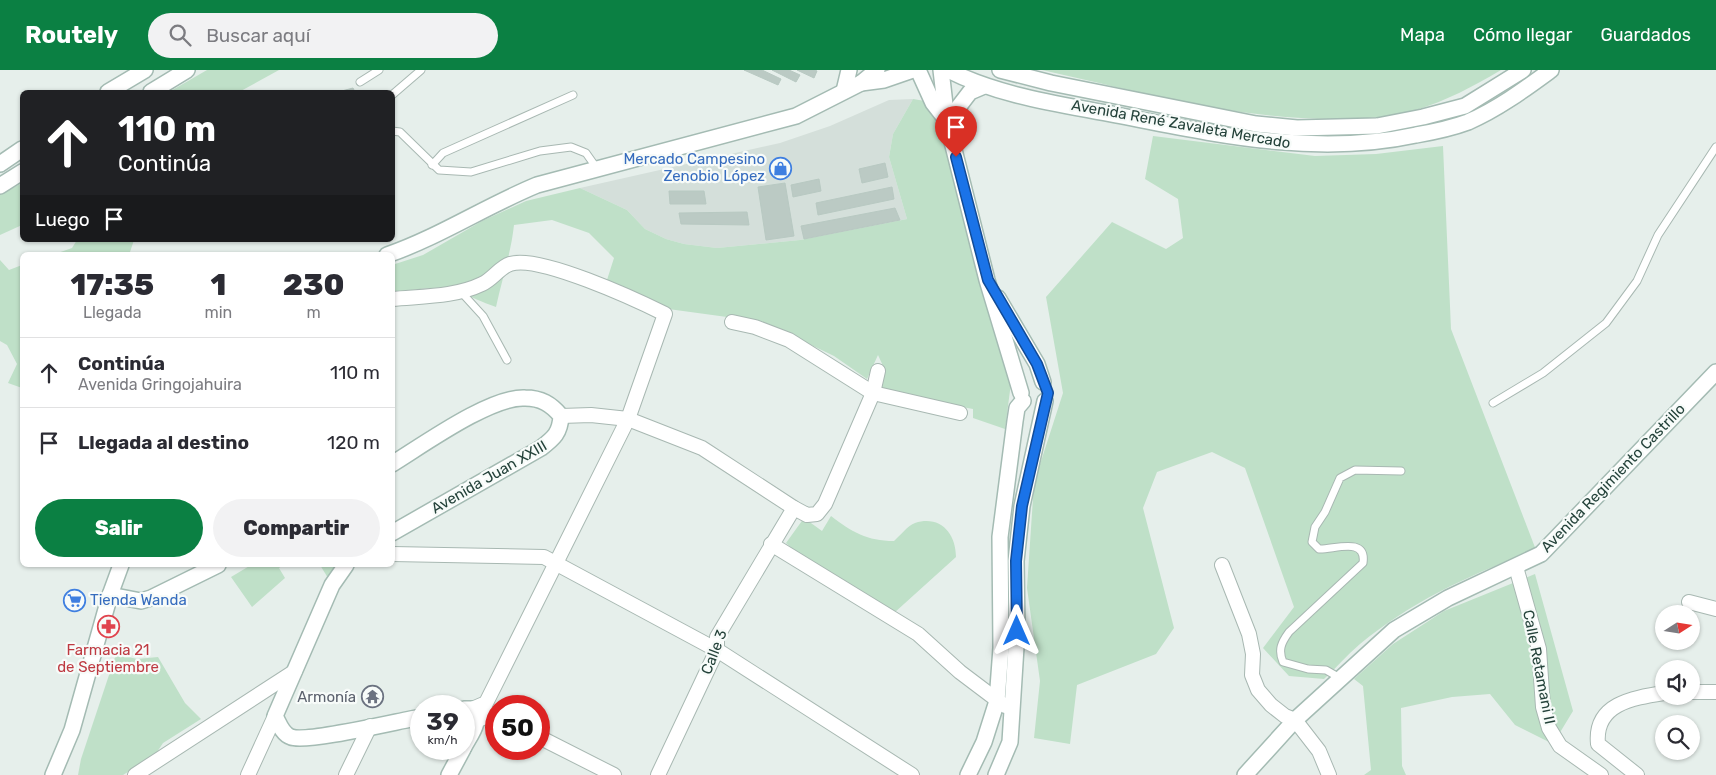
<!DOCTYPE html>
<html lang="es">
<meta charset="utf-8">
<style>
:root{--surface:#fff;--page:#f2f2f3;--text:#2b2b33;--muted:#7c7c81;--line:#e1e1e2;--accent:#0b8043}
body{margin:0;font-family:Rubik,sans-serif;background:var(--page);color:var(--text);height:100vh;display:flex;flex-direction:column;font-size:19px;white-space:nowrap}
*{box-sizing:border-box;margin:0}
p{font-size:16px;color:var(--muted)}
.icon{flex:none;width:28px;height:28px;fill:none;stroke:currentColor;stroke-width:2;stroke-linecap:round;stroke-linejoin:round}
.map{position:relative;flex:1;overflow:hidden}
.sheet{position:absolute;left:20px;top:182px;width:375px;height:315px;display:flex;flex-direction:column;background:var(--surface);border-radius:8px;box-shadow:0 1px 4px #0004}
.sheet>*{flex:none}
.hud{position:absolute;left:20px;top:20px;width:375px;height:152px;border-radius:8px;box-shadow:0 1px 4px #0004;background:#202124;color:#fff;overflow:hidden}
.needle{width:32px;rotate:78deg}
.fabs{position:absolute;left:1655px;top:535px;display:grid;gap:10px}
.fabs a{display:grid;place-items:center;width:45px;height:45px;border-radius:50%;background:var(--surface);box-shadow:0 1px 4px #0004;font-size:25px}
.speed{position:absolute;left:410px;top:625px;display:flex;gap:10px;font-size:25px;font-weight:700;text-align:center}
.speed>*{display:grid;place-content:center;width:65px;height:65px;border-radius:50%;background:var(--surface);box-shadow:0 1px 4px #0004;line-height:1}
.speed small{font-size:12px;font-weight:400}
.speed .limit{border:8px solid #d22;background:#fff;color:#111}
.pin{position:absolute;display:grid;place-items:center;width:42px;height:42px;color:#fff;margin:-51px -21px;border-radius:50% 50% 50% 0;rotate:-45deg;box-shadow:0 0 5px #0007}
.pin .icon{rotate:45deg}
.me{position:absolute;width:55px;margin:-28px;rotate:0deg;stroke-linejoin:round;filter:drop-shadow(0 0 4px #0008)}
.turn{display:flex;align-items:center;gap:18px;height:105px;padding:0 15px;font-size:22px}
.turn .icon{width:65px;height:65px;stroke-width:2.5}
.turn b{display:block;font-size:35px;line-height:42px}
.then{display:flex;align-items:center;height:48px;padding:0 15px;background:#0003;gap:10px;font-size:19px}
.eta{display:flex;justify-content:space-evenly;align-items:center;height:85px;text-align:center}
.eta b{font-size:30px;font-weight:800;line-height:35px}
.button{display:flex;gap:10px;margin-top:auto;padding:10px 15px}
.button a{flex:1;height:58px;border-radius:30px;background:var(--accent);color:#fff;font-size:20px;font-weight:800;line-height:58px;text-align:center}
.button a+a{background:var(--page);color:var(--text)}
ul{padding:0;list-style:none}
li{display:flex;align-items:center;gap:15px;height:70px;padding:0 15px;border-top:1px solid var(--line)}
li div{flex:1}
li b{display:block;font-size:19px}
li em{font-style:normal}
header{display:flex;align-items:center;gap:30px;box-sizing:border-box;height:70px;padding:0 25px;background:var(--accent);color:#fff}
header strong{font-size:24px}
nav{display:flex;gap:28px;margin-inline-start:auto;font-size:18px}
.search{width:350px;height:45px;background:var(--page);display:flex;align-items:center;gap:12px;box-sizing:border-box;padding:0 18px;border-radius:28px;color:var(--muted);font-size:19px}
.map>svg:first-child{display:block}
</style>
<header>
<strong>Routely</strong>
<div class="search"><svg class="icon" aria-label="search" viewBox="0 0 24 24"><circle cx="10" cy="10" r="6"/><path d="M15 15l6 6"/></svg>Buscar aquí</div>
<nav><a>Mapa</a><a>Cómo llegar</a><a>Guardados</a></nav>
</header>
<div class="map">
<svg width="1716" height="705" viewBox="0 0 1716 705">
<rect width="100%" height="100%" fill="#e6efeb"/>
<polygon fill="#d4dfda" points="913,29 893,64 889,87 907,149 800,170 717,178 684,174 666,169 645,159 627,140 580,118 780,73 830,56 889,30"/>
<g fill="#bfe0c8">
<polygon points="207,0 279,0 239,22 169,22"/>
<path d="M 1042,0 L 1501,0 C 1474,16 1446,31 1416,40 C 1390,48 1360,49 1333,49 C 1234,49 1138,21 1042,0 Z"/>
<path d="M 913,29 L 925,31 L 936,44 L 1011,313 L 1005,359 L 973,348 L 973,339 L 918,329 L 881,318 L 884,298 L 878,285 L 867,309 L 834,286 L 778,259 L 749,250 L 661,238 L 644,226 L 606,213 L 614,188 L 589,163 L 552,150 L 514,155 C 511,183 502,209 496,237 C 481,232 472,227 459,221 C 443,214 410,220 393,223 L 392,195 L 423,185 L 482,151 L 526,131 L 580,118 L 627,140 L 645,159 L 666,169 L 684,174 L 717,178 L 800,170 L 907,149 L 889,87 L 893,64 Z"/>
<path d="M 1153,66 L 1315,86 L 1376,84 L 1443,76 L 1451,259 L 1536,480 C 1473,503 1412,531 1360,574 C 1347,585 1336,598 1324,609 L 1289,606 L 1263,578 L 1294,537 L 1245,398 L 1212,382 L 1157,402 L 1143,438 L 1174,558 L 1156,584 L 1077,615 L 1070,674 L 1034,668 L 1040,611 L 1027,518 L 1034,413 L 1063,323 L 1046,227 L 1112,152 L 1166,179 L 1183,168 L 1178,129 L 1145,109 Z"/>
<polygon points="22,113 22,155 0,165 0,125"/>
<polygon points="77,170 134,170 129,185 52,185 72,178"/>
<polygon points="0,190 9,200 22,195 22,318 8,313 17,294 7,275 0,271"/>
<path d="M 831,446 C 852,462 867,471 894,471 C 900,466 908,455 915,453 C 940,445 956,463 956,487 L 894,543 L 805,490 L 786,473 L 804,448 L 822,461 Z"/>
<polygon points="251,495 283,495 279,498 285,508 252,537 231,507"/>
<polygon points="320,495 337,495 328,508"/>
<polygon points="1535,504 1573,641 1553,674 1515,655 1490,624 1452,627 1401,638 1402,696 1406,705 1364,705 1371,700 1363,616 1354,609 1393,574 1444,541"/>
<polygon points="116,584 137,589 158,587 185,633 201,649 163,673 155,685 123,705 78,705 81,689"/>
</g>
<g fill="#bbcac4" stroke="#b8c9c2">
<polygon points="744,0 762,0 781,9 778,15"/>
<polygon points="772,0 789,0 800,5 796,12"/>
<polygon points="797,0 815,0 817,1 814,8"/>
<polygon points="353,18 355,22 338,22"/>
<polygon points="885,93 888,107 862,113 859,99"/>
<polygon points="819,109 821,121 793,127 791,115"/>
<polygon points="785,113 794,166 766,170 758,117"/>
<polygon points="892,117 894,129 818,145 816,133"/>
<polygon points="669,121 704,121 706,134 670,134"/>
<polygon points="895,138 900,150 804,169 801,156"/>
<polygon points="747,142 749,155 681,154 679,143"/>
</g>
<g fill="none" stroke-linecap="round" stroke-linejoin="round">
<defs>
<g id="lane">
<polyline points="360,12 379,0"/>
<polyline points="392,25 421,0"/>
<polyline points="392,61 400,62 439,100 471,102 540,81 571,77 586,83 598,100"/>
<polyline points="432,95 443,83 573,25"/>
<polyline points="462,223 483,246 507,290"/>
<polyline points="1493,333 1543,303 1606,253 1637,211 1658,165 1716,77"/>
<path d="M 1340,608 L 1326,600 L 1308,599 L 1283,592 C 1278,580 1281,573 1289,562 L 1363,493 C 1367,466 1333,480 1319,479 L 1312,472 L 1315,457 L 1325,442 L 1340,408 L 1355,400 L 1401,401"/>
</g>
<g id="street">
<path d="M 392,229 C 423,226 455,227 482,214 C 492,210 500,197 510,194 C 538,184 637,230 665,244 L 628,349 L 486,633 L 472,639"/>
<polyline points="732,252 755,257 789,270 873,323 960,343"/>
<polyline points="561,346 591,345 628,349 702,378 794,438 807,445 817,444 825,434 873,323 878,301"/>
<polyline points="771,474 918,564 960,602 1005,636"/>
<polyline points="392,484 544,487 717,580 912,705"/>
<polyline points="1222,495 1249,564 1253,584 1252,605 1258,620 1271,635 1285,646 1295,650 1319,681 1329,705"/>
<polyline points="1516,497 1539,579 1543,637 1549,658 1560,676 1601,705"/>
<polyline points="1689,532 1716,539"/>
<polyline points="1691,622 1716,622"/>
<polyline points="478,650 493,644 496,646"/>
<polyline points="539,667 614,705"/>
<polyline points="135,705 295,601"/>
<polyline points="248,705 275,646"/>
<polyline points="346,705 370,656"/>
<polyline points="658,705 717,580 717,567 794,438"/>
<path d="M 1637,705 L 1598,674 C 1594,634 1632,628 1664,623"/>
</g>
<g id="secondary">
<polyline points="941,0 947,52 987,210 1021,323"/>
<path d="M 948,0 C 999,26 1060,34 1116,45 C 1215,64 1315,87 1416,65 C 1433,62 1452,58 1468,52 C 1498,39 1525,19 1551,0"/>
<polyline points="1000,0 1051,13 1256,54 1297,58 1377,56 1423,47 1465,36 1523,0"/>
<polyline points="919,2 933,33 947,51"/>
<polyline points="861,13 884,10 913,0"/>
<polyline points="844,21 849,0"/>
<polyline points="108,22 145,0"/>
<polyline points="151,22 187,0"/>
<polyline points="947,52 970,22 984,16"/>
<polyline points="0,94 22,79"/>
<polyline points="0,116 22,102"/>
<path d="M 387,185 C 439,167 486,136 537,115 L 796,46 L 861,13 L 877,0"/>
<polyline points="998,228 1037,294 1043,312"/>
<path d="M 392,394 C 423,375 491,326 525,328 C 541,328 551,334 561,346 C 560,363 554,368 541,378 L 392,463"/>
<path d="M 346,495 L 332,515 L 275,646 C 279,653 282,664 291,667 C 307,673 398,651 421,647"/>
<polyline points="110,525 141,531 151,528 218,495"/>
<path d="M 464,639 L 472,639 C 483,651 470,665 464,677"/>
<polyline points="53,705 72,660 110,525 121,495"/>
<polyline points="449,705 463,679"/>
<polyline points="968,705 984,672 997,631 1001,578 1000,467 1015,351 1017,338 1023,331"/>
<polyline points="996,705 1010,672 1017,561 1016,491 1022,436 1045,331"/>
<polyline points="1245,705 1295,650 1394,560 1448,528 1541,484 1716,302"/>
</g>
</defs>
<use href="#lane" stroke="#a8b8b2" stroke-width="9"/>
<use href="#street" stroke="#a8b8b2" stroke-width="16"/>
<use href="#secondary" stroke="#a4bbb3" stroke-width="18"/>
<use href="#lane" stroke="#fff" stroke-width="7"/>
<use href="#street" stroke="#fff" stroke-width="14"/>
<use href="#secondary" stroke="#fff" stroke-width="15"/>
</g>
<g fill="none" stroke-linecap="round" stroke-linejoin="round">
<defs>
<polyline id="route" points="956,87 988,210 1037,294 1048,323 1022,436 1016,491 1017,561"/>
</defs>
<use href="#route" stroke="#114b97" stroke-width="12"/>
<use href="#route" stroke="#1a73e8" stroke-width="9"/>
</g>
<defs>
<symbol id="shop-ring" viewBox="-11 -11 22 22"><circle r="9.5" fill="#f7fbf9" stroke="#3f7fe0" stroke-width="1.5"/><path d="M-5-2.5h2.3a2.7 3.5 0 0 1 5.4 0H5L5.5 6h-11ZM-1.5-2.5h3a1.5 2.3 0 0 0-3 0Z" fill="#3f7fe0"/></symbol>
<symbol id="supermarket-ring" viewBox="-11 -11 22 22"><circle r="9.5" fill="#f7fbf9" stroke="#3f7fe0" stroke-width="1.5"/><path d="M-6-5.5h2.5l.6 2H6L4.5 2H-2.5L-4.4-4H-6ZM-1.5 3.2a1.3 1.3 0 1 0 .1 0ZM3 3.2a1.3 1.3 0 1 0 .1 0Z" fill="#3f7fe0"/></symbol>
<symbol id="pharmacy-ring" viewBox="-11 -11 22 22"><circle r="9.5" fill="#f7fbf9" stroke="#e0444e" stroke-width="1.5"/><path d="M-2-6h4v4h4v4h-4v4h-4v-4h-4v-4h4Z" fill="#e0444e"/></symbol>
<symbol id="temple-ring" viewBox="-11 -11 22 22"><circle r="9.5" fill="#f7fbf9" stroke="#6b7280" stroke-width="1.5"/><path d="M0-6L5-2H3V0L6.5 2.5H4V6H1.5V3h-3V6H-4V2.5H-6.5L-3 0V-2H-5Z" fill="#6b7280"/></symbol>
</defs>
<g fill-rule="evenodd">
<use href="#shop-ring" x="768" y="86" width="25" height="25"/>
<use href="#supermarket-ring" x="62" y="518" width="25" height="25"/>
<use href="#pharmacy-ring" x="96" y="544" width="25" height="25"/>
<use href="#temple-ring" x="360" y="614" width="25" height="25"/>
</g>
<g text-anchor="middle" dominant-baseline="central" stroke-width="4.5" stroke-linejoin="round" paint-order="stroke">
<g font-size="15" fill="#24423a" stroke="#f7fbf9">
<text transform="translate(1181 54) rotate(10)">Avenida René Zavaleta Mercado</text>
<text transform="translate(489 407) rotate(-30)">Avenida Juan XXIII</text>
<text transform="translate(1613 408) rotate(-46)">Avenida Regimiento Castrillo</text>
<text transform="translate(714 582) rotate(-69)">Calle 3</text>
<text transform="translate(1539 597) rotate(79)">Calle Retamani II</text>
</g>
<g font-size="15" fill="#366cbe" stroke="#f7fbf9" text-anchor="end">
<text x="765" y="89">Mercado Campesino<tspan x="765" dy="17">Zenobio López</tspan></text>
<text x="90" y="530" text-anchor="start">Tienda Wanda</text>
</g>
<g font-size="15" fill="#be3a42" stroke="#f7fbf9">
<text x="108" y="580">Farmacia 21<tspan x="108" dy="17">de Septiembre</tspan></text>
</g>
<g font-size="15" fill="#5b616d" stroke="#f7fbf9" text-anchor="end">
<text x="356" y="627">Armonía</text>
</g>
</g>
</svg>
<div class="fabs">
<a><svg class="needle" viewBox="-14 -14 28 28"><path d="M0-13l5 13h-10z" fill="#e53935"/><path d="M0 13l5-13h-10z" fill="#7c7c81"/></svg></a>
<a><svg class="icon" aria-label="sound" viewBox="0 0 24 24"><path d="M4 9h4l5-4v14l-5-4H4zM17 9q2 3 0 6"/></svg></a>
<a><svg class="icon" aria-label="search" viewBox="0 0 24 24"><circle cx="10" cy="10" r="6"/><path d="M15 15l6 6"/></svg></a>
</div>
<div class="speed"><div>39<small>km/h</small></div><div class="limit">50</div></div>
<div class="pin" style="left:956px;top:87px;background:#d93025"><svg class="icon" aria-label="arrive" viewBox="0 0 24 24"><path d="M6 21V4h12l-3 4 3 4H6"/></svg></div>
<svg class="me" style="left:1017px;top:561px" viewBox="-20 -20 40 40"><path d="M0-17L14 15 0 8-14 15z" fill="#1a73e8" stroke="#fff" stroke-width="4"/></svg>
<div class="hud">
<div class="turn"><svg class="icon" aria-label="ahead" viewBox="0 0 24 24"><path d="M12 20V5M6 11l6-6 6 6"/></svg><div><b>110 m</b>Continúa</div></div>
<div class="then">Luego<svg class="icon" aria-label="arrive" viewBox="0 0 24 24"><path d="M6 21V4h12l-3 4 3 4H6"/></svg></div>
</div>
<section class="sheet">
<div class="eta">
<div><b>17:35</b><p>Llegada</p></div>
<div><b>1</b><p>min</p></div>
<div><b>230</b><p>m</p></div>
</div>
<ul>
<li><svg class="icon" aria-label="ahead" viewBox="0 0 24 24"><path d="M12 20V5M6 11l6-6 6 6"/></svg><div><b>Continúa</b><p>Avenida Gringojahuira</p></div><em>110 m</em></li>
<li><svg class="icon" aria-label="arrive" viewBox="0 0 24 24"><path d="M6 21V4h12l-3 4 3 4H6"/></svg><div><b>Llegada al destino</b></div><em>120 m</em></li>
</ul>
<div class="button"><a>Salir</a><a>Compartir</a></div>
</section>
</div>
